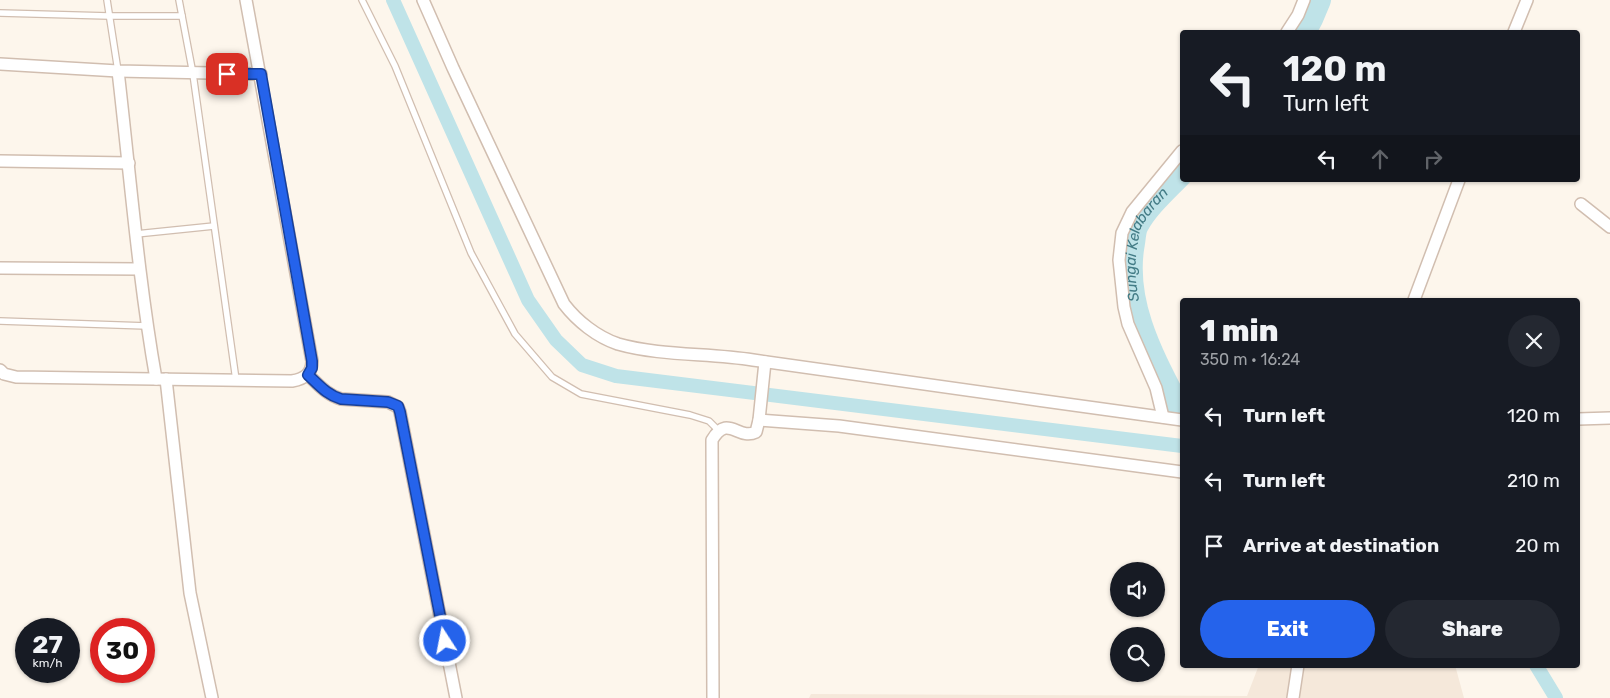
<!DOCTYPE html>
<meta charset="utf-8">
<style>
:root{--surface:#171b24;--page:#242831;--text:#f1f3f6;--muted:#9ea1a6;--accent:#2563eb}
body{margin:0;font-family:Rubik,sans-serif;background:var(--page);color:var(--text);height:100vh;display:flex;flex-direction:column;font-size:19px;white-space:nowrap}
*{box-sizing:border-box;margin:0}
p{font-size:16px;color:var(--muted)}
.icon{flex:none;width:28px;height:28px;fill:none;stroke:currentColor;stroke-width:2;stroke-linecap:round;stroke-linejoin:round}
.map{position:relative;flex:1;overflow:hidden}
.sheet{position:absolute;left:1180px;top:298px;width:400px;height:370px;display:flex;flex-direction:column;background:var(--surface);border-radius:5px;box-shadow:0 1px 4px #0004}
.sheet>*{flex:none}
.top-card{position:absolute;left:1180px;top:30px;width:400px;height:152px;border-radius:5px;box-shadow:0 1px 4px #0004;background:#171b24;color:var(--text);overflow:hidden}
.controls{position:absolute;left:1110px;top:562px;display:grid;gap:10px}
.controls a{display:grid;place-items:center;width:55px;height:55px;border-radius:50%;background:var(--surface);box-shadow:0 1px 4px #0004;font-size:25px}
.speed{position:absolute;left:15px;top:618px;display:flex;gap:10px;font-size:25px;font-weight:700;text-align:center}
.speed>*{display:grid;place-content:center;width:65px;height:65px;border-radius:50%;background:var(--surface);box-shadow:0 1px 4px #0004;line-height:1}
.speed small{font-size:12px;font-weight:400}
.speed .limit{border:8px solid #d22;background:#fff;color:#111}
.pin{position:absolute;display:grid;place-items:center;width:42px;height:42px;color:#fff;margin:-21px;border-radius:10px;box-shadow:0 2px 8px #0006}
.me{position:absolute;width:55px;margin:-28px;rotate:349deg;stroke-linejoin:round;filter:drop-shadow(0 0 4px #0008)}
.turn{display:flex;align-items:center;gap:18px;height:105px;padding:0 20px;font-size:22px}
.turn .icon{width:65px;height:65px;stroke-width:2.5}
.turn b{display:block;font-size:35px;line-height:42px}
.lanes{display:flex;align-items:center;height:48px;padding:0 20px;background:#0003;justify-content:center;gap:25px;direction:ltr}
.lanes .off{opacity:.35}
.round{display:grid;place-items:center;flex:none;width:52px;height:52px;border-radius:26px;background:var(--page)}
.head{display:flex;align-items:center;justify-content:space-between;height:85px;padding:0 20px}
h1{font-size:30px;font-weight:800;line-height:38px}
.button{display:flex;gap:10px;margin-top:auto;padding:10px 20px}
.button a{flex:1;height:58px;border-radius:30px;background:var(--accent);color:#fff;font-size:20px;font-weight:800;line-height:58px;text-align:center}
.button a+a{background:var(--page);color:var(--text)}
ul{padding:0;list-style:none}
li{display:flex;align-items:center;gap:15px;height:65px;padding:0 20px}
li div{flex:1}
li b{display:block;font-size:19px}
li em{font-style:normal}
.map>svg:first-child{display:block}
</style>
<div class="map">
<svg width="1610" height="698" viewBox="0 0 1610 698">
<rect width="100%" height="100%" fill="#fdf6ec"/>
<polygon fill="#f5e8da" points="1259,665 1455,665 1464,698 809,698 811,694 1247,696"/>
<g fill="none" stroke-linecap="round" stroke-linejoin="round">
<g stroke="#bfe3e8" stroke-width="14">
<polyline points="393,0 528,300 556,340 582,365 616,376 1182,446"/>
<polyline points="1536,665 1556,698"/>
</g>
<g stroke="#bfe3e8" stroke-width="24">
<polyline points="1304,32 1311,19 1319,0"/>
<path id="s1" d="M 1178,406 C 1152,356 1122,302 1133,243 C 1134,237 1134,230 1137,225 C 1148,205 1167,189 1182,173"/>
</g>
<defs>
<g id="lane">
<polyline points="107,0 118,71"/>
<polyline points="179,0 193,74 236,380"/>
<polyline points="362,0 395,66 471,253 515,334 552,377 581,394 690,415 709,421 719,431"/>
<polyline points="0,13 109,16 182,16"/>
<polyline points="136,234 214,226"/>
<polyline points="0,321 147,326"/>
</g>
<g id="street">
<path d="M 423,0 L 453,68 L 564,304 C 577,321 597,337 618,344 C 660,356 709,353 753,360 C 896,381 1039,400 1182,420"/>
<polyline points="1287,32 1298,15 1304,0"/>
<polyline points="1514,32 1527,0"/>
<polyline points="0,64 118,71 261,74"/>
<path d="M 118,71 C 130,174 138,277 156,379"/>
<polyline points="0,161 129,163"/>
<polyline points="1581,204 1610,227"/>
<polyline points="0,268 139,269"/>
<polyline points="1414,300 1459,180"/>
<path d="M 0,370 L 4,374 L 16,377 L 292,381 C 304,379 312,374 312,361 L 246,0"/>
<path d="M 308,375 C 319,385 327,395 341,399 L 388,402 L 398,407 L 400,412 L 456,698"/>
<polyline points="166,379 190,593 212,698"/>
<polyline points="1163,417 1156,388 1128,324 1124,307 1119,260 1122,233 1132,212 1182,151"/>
<polyline points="1578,419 1610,418"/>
<polyline points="759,420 839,426 1182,472"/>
<path d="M 713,698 L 712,440 C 728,413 738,441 756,432 L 759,420 L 765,362"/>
<polyline points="1293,698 1298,665"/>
</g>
</defs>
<use href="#lane" stroke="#d1beb0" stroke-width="8"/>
<use href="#street" stroke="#d1beb0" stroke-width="14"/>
<use href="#lane" stroke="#fff" stroke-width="5.5"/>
<use href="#street" stroke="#fff" stroke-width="11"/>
</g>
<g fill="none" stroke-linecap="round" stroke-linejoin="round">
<defs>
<path id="route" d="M 227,74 L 261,74 L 312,361 L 312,368 L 308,375 C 319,385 327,395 341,399 L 388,402 L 398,406 L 400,412 L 445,641"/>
</defs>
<use href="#route" stroke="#184099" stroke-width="12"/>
<use href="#route" stroke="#2563eb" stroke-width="9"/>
</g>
<g text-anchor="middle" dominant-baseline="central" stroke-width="5" stroke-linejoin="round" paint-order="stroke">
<g font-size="15" font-style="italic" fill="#437c86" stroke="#fffaf3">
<text stroke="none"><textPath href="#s1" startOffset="175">Sungai Kelabaran</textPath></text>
</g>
</g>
</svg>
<div class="controls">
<a><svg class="icon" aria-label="sound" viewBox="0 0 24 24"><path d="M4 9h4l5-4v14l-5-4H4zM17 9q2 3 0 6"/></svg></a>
<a><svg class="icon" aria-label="search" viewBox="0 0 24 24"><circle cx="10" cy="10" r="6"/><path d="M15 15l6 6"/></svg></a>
</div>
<div class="speed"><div>27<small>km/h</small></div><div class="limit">30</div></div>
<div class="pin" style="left:227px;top:74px;background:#d93025"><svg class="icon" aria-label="arrive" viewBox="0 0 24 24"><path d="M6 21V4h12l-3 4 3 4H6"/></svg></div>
<svg class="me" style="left:445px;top:641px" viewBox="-20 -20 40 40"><circle r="17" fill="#2563eb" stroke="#fff" stroke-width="3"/><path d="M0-11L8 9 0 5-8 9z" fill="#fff"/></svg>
<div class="top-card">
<div class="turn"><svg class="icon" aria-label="left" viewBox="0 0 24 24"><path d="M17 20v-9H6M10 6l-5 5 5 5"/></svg><div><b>120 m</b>Turn left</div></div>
<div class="lanes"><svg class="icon" aria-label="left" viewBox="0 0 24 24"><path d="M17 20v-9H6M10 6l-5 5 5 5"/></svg><svg class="icon off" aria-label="ahead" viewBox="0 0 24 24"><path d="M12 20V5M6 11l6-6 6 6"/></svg><svg class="icon off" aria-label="right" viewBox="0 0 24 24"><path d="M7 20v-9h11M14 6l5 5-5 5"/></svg></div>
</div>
<section class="sheet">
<div class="head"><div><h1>1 min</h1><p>350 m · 16:24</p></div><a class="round"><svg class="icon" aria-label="close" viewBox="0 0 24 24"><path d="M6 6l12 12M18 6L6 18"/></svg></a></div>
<ul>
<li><svg class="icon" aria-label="left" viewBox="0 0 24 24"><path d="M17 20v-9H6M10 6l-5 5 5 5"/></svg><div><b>Turn left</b></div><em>120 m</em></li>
<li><svg class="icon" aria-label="left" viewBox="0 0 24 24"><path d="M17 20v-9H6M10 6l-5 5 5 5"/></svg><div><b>Turn left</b></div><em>210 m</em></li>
<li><svg class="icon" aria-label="arrive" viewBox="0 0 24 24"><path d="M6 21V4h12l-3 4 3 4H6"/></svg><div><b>Arrive at destination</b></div><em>20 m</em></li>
</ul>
<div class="button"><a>Exit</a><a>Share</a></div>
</section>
</div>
